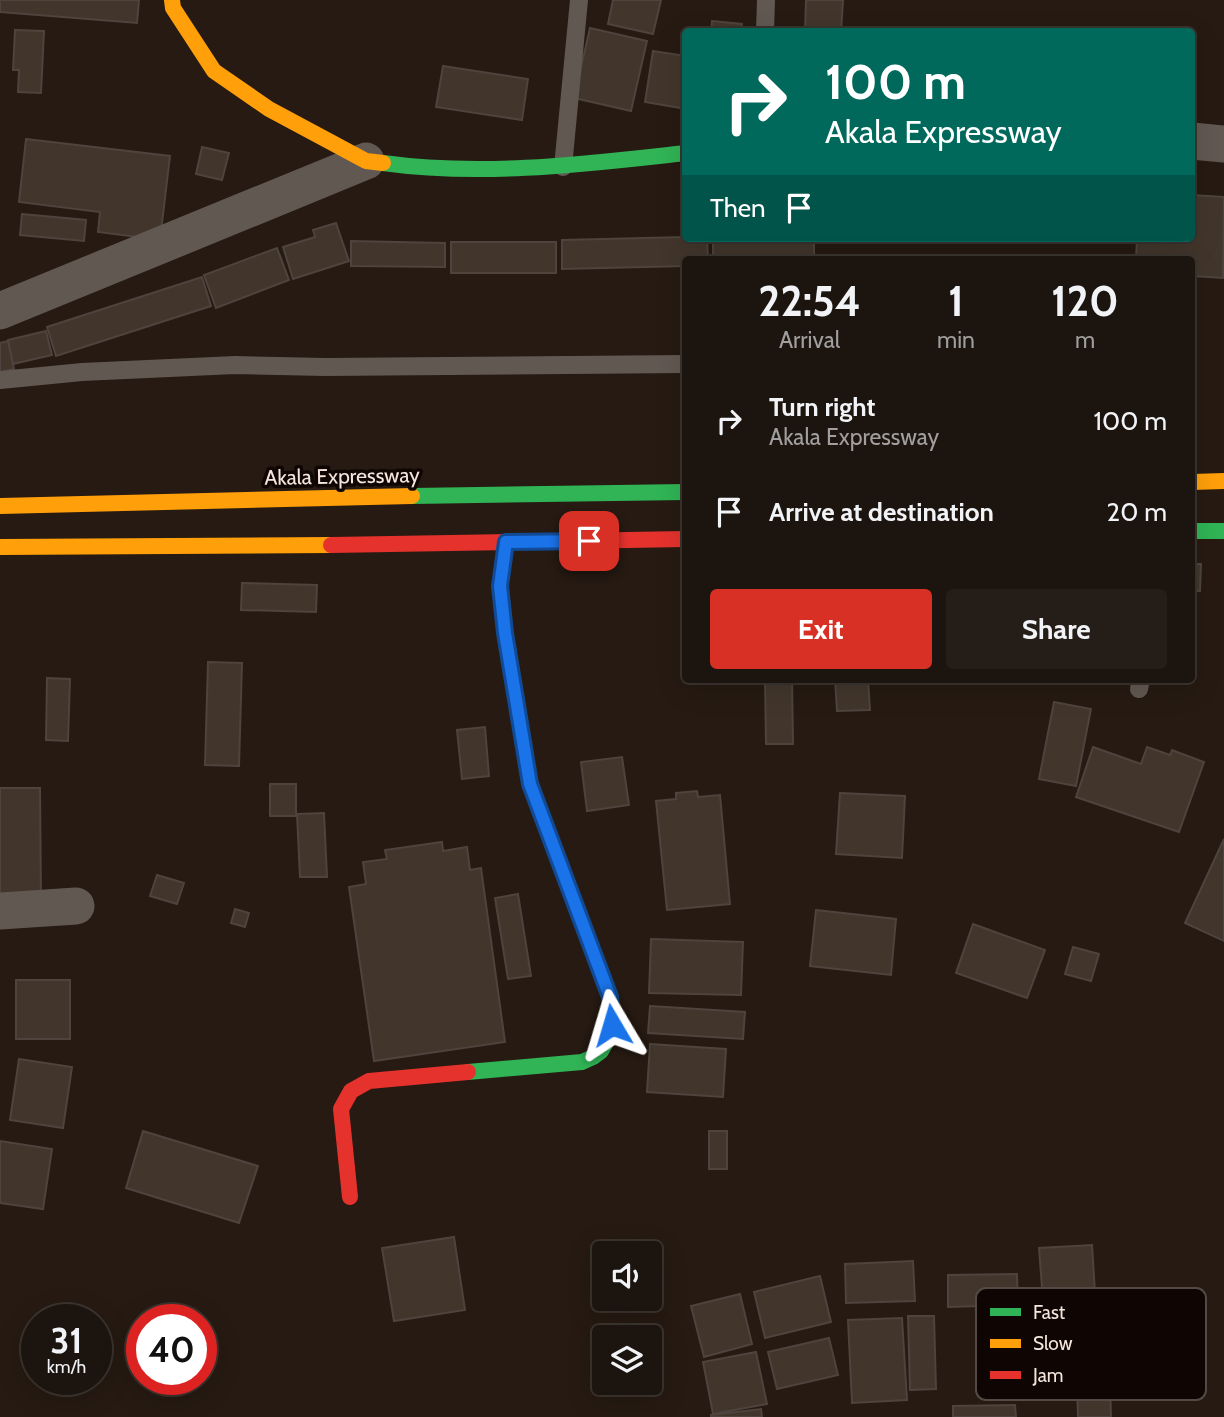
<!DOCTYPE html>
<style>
:root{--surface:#1c140e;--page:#251d17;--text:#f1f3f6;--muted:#a09e9e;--line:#3a332e;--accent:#d93025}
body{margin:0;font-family:Cabin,sans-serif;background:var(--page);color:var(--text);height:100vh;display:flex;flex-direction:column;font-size:26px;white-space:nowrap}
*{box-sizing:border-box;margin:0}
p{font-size:23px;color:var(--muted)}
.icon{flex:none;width:38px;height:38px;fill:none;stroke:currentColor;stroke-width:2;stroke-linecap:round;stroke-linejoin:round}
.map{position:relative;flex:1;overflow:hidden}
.sheet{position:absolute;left:682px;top:256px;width:513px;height:427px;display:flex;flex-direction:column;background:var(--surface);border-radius:7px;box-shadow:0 7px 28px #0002,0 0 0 2px var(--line)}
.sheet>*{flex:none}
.banner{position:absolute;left:682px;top:28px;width:513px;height:214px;border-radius:7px;box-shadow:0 7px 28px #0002,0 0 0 2px var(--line);background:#00695c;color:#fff;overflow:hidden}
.tools{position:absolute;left:592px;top:1241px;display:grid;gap:14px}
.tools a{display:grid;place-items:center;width:70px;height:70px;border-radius:7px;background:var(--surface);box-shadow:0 7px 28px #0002,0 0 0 2px var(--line);font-size:35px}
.speed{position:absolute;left:21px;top:1304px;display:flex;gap:14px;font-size:35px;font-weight:700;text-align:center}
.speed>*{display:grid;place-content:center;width:91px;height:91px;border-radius:50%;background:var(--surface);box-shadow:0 7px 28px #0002,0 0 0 2px var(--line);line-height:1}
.speed small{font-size:18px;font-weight:400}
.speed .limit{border:10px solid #d22;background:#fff;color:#111}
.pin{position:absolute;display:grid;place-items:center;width:60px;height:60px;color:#fff;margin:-30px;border-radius:14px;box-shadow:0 4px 10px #0006}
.me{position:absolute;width:77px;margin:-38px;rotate:353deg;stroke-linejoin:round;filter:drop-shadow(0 0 5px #0008)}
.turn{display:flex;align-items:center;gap:24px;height:147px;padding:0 28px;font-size:32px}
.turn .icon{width:91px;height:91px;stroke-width:2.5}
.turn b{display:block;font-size:49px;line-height:60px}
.then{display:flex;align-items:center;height:66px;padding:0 28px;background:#0003;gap:14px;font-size:26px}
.eta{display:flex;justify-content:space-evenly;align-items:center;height:119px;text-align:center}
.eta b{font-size:42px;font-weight:700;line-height:49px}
.button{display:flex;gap:14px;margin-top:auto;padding:14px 28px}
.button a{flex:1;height:80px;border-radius:7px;background:var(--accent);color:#fff;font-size:28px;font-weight:700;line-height:80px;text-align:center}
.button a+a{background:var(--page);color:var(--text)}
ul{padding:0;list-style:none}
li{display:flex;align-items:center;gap:21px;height:91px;padding:0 28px}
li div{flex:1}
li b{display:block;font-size:26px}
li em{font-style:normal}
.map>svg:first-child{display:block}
</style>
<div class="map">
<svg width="1224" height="1417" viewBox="0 0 1224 1417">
<rect width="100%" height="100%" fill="#261a12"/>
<g fill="#42362c" stroke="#4e443d" stroke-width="2">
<polygon points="0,0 139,0 137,23 0,12"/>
<polygon points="613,0 661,0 653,34 608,24"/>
<polygon points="806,0 843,0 841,32 805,32"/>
<polygon points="712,21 742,24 741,32 711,32"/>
<polygon points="590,28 647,41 631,111 574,98"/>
<polygon points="15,30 44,31 41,93 18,92 19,70 13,70"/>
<polygon points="653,51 686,56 686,78 681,108 645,102"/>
<polygon points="443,66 528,79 522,120 436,107"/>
<polygon points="26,139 170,156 160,240 98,232 100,212 19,202"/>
<polygon points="202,147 229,153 222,180 196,174"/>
<polygon points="1192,195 1224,197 1223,278 1192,276 1192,259 1136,259 1137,238 1192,238"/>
<polygon points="22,214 86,220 84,241 20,235"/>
<polygon points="336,223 349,261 293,279 283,247 315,237 313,230"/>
<polygon points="686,237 707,238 708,259 686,259 686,266 562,269 562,240"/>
<rect x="713" y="238" width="101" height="21"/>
<polygon points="351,241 445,243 445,267 351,266"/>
<rect x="451" y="242" width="105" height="31"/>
<polygon points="277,248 289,280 216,308 204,275"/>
<polygon points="202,277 211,306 56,356 47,327"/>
<polygon points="46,331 52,355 13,364 8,340"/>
<polygon points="8,341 14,369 0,372 0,343"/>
<polygon points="1192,564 1201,564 1200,591 1192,591"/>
<polygon points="242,583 317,585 316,612 241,610"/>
<polygon points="208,662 242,663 239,766 205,765"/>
<polygon points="47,678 70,679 68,741 46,740"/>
<polygon points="765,679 792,679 793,744 766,744"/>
<polygon points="835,679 868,679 870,710 837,711"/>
<polygon points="1054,702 1091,709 1076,786 1039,779"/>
<polygon points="485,727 489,776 462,779 457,730"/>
<polygon points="1093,747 1141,764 1147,747 1170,755 1172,750 1204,762 1179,832 1076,797"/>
<polygon points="622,757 629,805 587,811 581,762"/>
<rect x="270" y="784" width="26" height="32"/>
<polygon points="0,788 40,788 41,900 0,900"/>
<polygon points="697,791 698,797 720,795 730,904 667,910 656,801 676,799 676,793"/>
<polygon points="840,793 905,796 902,858 836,854"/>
<polygon points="324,813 327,877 300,877 297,814"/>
<polygon points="1224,839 1224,941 1185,923"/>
<polygon points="442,842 443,851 467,847 470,870 481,868 505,1042 374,1061 349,887 366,884 363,862 387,859 385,850"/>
<polygon points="157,875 184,883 177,904 150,896"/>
<polygon points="518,894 531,976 508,979 495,898"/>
<polygon points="235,909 249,913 245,927 231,923"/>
<polygon points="816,910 896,919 891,975 810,966"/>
<polygon points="973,924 1045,950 1027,998 956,973"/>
<polygon points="651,939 743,942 741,995 649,993"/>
<polygon points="1073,947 1099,954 1091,981 1065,974"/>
<rect x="16" y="980" width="54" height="59"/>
<polygon points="650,1006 745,1012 743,1039 648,1033"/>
<polygon points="650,1044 726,1049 723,1097 647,1092"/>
<polygon points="19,1059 72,1067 63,1128 10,1120"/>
<polygon points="143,1131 258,1166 239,1223 126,1188"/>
<rect x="709" y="1131" width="18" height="38"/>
<polygon points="0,1141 52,1149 43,1209 0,1203"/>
<polygon points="454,1237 465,1310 394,1321 382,1248"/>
<polygon points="1092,1245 1095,1293 1086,1294 1087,1311 1044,1314 1039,1248"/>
<polygon points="913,1261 915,1301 846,1303 845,1264"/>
<polygon points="1017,1274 1018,1305 948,1307 948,1275"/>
<polygon points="820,1276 831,1322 765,1338 754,1292"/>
<polygon points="740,1294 752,1344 704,1357 691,1306"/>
<polygon points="1175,1306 1186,1393 1129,1400 1119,1314"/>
<polygon points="908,1316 934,1316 936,1389 910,1390"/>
<polygon points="902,1318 907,1400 852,1403 848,1320"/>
<polygon points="829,1338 838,1375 777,1389 768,1352"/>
<polygon points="756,1352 767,1404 713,1414 703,1362"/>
<polygon points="1077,1380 1110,1380 1111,1417 1078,1417"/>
<polygon points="1015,1405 1016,1417 953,1417 953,1406"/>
<polygon points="761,1409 762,1417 711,1417 711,1415"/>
</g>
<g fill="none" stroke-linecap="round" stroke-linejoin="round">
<g stroke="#625852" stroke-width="18">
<polyline points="765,32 766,0"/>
<polyline points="563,167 579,0"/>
<polyline points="0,380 82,372 235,365 325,367 686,364"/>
<polyline points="1139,689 1141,679"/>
</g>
<g stroke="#625852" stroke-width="37">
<polyline points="1192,141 1224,144"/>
<polyline points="0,311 366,161"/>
<polyline points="0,911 76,906"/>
</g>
<g stroke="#30b455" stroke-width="16">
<path d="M 383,163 C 483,177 586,164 686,153"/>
<polyline points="412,496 686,492"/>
<polyline points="1192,531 1224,531"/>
<polyline points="468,1072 582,1062 593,1057 601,1051 609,1037 610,997 530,784 505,633 500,586 506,542"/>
</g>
<g stroke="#ff9f0a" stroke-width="16">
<polyline points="172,0 173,8 214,71 269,109 366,161 383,163"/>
<polyline points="1192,482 1224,481"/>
<polyline points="0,506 412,496"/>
<polyline points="0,547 331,545"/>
</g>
<g stroke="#e5322d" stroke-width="16">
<polyline points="331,545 686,539"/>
<polyline points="350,1197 341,1109 351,1091 369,1081 468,1072"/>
</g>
</g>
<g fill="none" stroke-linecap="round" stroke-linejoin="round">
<defs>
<polyline id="route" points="589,541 506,542 500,586 505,633 530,784 610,997 612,1025"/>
</defs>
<use href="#route" stroke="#114b97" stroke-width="18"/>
<use href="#route" stroke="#1a73e8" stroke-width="12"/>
</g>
<g text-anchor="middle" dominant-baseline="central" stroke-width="7" stroke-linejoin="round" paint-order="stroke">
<g font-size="21" fill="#f5e5dc" stroke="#0f0603">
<text transform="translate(342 476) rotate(-1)">Akala Expressway</text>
</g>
</g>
<rect x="976" y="1288" width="230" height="112" rx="10" fill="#0f0603" stroke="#544944" stroke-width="2"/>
<rect x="990" y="1308" width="31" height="8" fill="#30b455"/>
<rect x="990" y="1339" width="31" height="9" fill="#ff9f0a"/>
<rect x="990" y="1371" width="31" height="8" fill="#e5322d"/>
<g font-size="19" fill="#f5e5dc">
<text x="1033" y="1319">Fast</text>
<text x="1033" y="1350">Slow</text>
<text x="1033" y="1382">Jam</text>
</g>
</svg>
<div class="tools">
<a><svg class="icon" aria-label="sound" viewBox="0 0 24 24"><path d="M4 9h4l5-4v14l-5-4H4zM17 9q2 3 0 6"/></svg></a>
<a><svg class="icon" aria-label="layers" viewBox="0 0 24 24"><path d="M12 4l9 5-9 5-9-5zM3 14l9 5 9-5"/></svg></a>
</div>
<div class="speed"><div>31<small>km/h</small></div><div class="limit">40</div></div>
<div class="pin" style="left:589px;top:541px;background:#d93025"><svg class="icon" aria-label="arrive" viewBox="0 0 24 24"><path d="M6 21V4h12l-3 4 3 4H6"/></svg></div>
<svg class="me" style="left:612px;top:1025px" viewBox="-20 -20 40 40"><path d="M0-17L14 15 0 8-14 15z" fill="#1a73e8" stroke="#fff" stroke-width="4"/></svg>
<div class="banner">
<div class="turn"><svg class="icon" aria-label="right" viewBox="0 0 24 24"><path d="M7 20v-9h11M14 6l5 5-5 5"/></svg><div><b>100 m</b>Akala Expressway</div></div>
<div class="then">Then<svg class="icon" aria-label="arrive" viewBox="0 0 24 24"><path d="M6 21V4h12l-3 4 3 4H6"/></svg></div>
</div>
<section class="sheet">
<div class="eta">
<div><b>22:54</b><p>Arrival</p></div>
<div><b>1</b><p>min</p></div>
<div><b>120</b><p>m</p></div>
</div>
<ul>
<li><svg class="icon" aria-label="right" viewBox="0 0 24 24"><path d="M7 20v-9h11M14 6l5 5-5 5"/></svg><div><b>Turn right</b><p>Akala Expressway</p></div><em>100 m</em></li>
<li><svg class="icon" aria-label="arrive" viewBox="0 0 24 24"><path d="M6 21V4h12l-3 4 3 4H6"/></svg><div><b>Arrive at destination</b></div><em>20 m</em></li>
</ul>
<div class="button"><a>Exit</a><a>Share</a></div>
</section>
</div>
